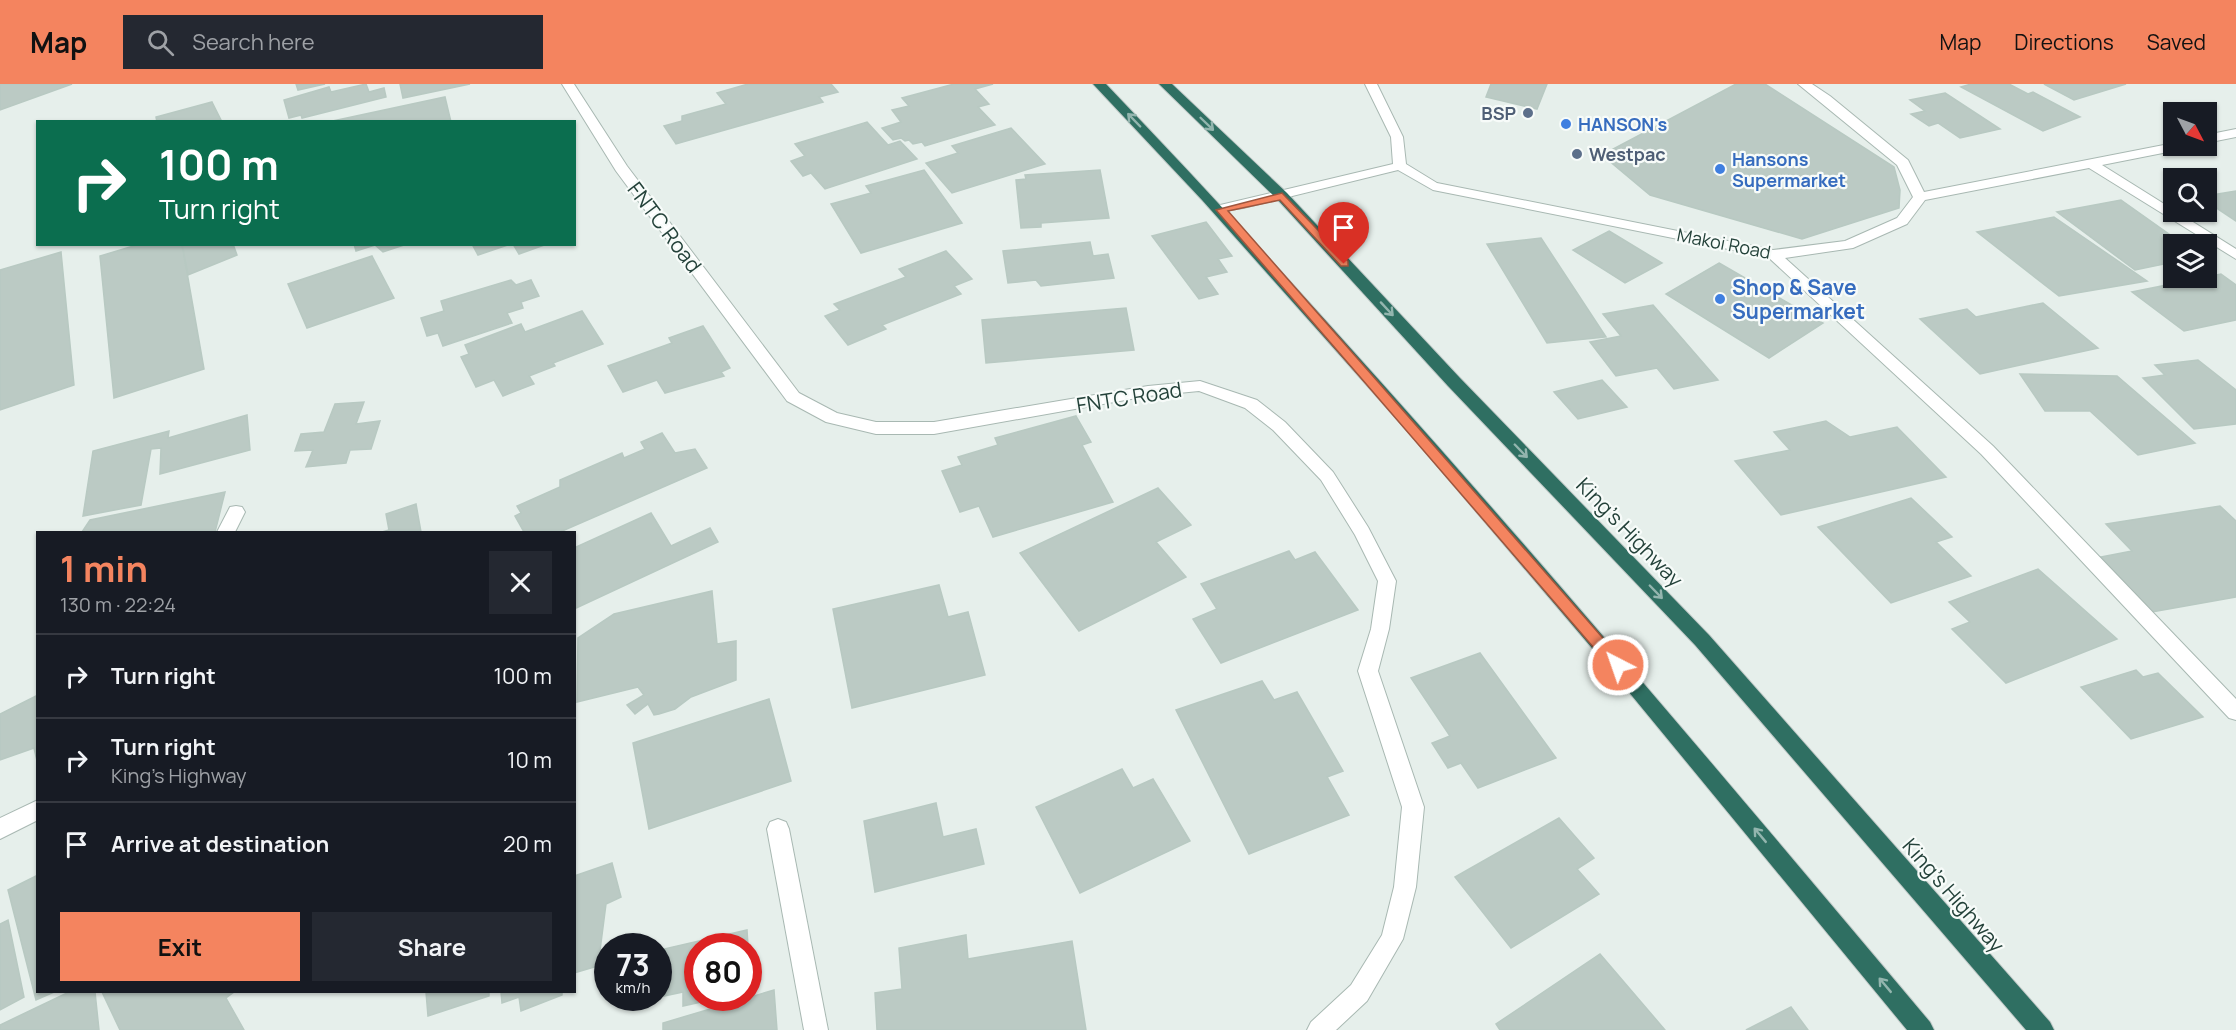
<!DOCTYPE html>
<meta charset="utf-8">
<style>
:root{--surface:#171b24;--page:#242831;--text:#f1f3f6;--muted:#9ea1a6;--line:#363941;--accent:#f4845f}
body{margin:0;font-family:Manrope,sans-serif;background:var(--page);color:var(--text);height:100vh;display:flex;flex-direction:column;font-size:22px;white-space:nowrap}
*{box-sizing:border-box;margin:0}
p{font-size:20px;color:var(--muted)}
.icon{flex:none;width:33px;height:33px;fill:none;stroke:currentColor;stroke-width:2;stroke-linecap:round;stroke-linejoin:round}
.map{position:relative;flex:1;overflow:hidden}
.side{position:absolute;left:36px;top:447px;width:540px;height:462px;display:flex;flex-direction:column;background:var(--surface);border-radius:0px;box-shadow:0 2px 4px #0004}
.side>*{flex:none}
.top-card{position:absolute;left:36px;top:36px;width:540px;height:126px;border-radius:0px;box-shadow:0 2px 4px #0004;background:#0b6e4f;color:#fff;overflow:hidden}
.needle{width:39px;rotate:131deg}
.controls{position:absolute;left:2163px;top:18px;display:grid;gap:12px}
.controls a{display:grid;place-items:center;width:54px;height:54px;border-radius:0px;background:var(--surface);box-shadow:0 2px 4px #0004;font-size:30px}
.speed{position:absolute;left:594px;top:849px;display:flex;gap:12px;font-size:30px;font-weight:700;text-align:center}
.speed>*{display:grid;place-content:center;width:78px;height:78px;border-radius:50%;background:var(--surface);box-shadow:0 2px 4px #0004;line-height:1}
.speed small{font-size:15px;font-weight:400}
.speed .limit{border:9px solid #d22;background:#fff;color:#111}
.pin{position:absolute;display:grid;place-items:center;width:51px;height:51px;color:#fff;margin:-62px -26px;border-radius:50% 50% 50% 0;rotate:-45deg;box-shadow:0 0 6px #0007}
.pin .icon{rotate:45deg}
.me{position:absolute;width:66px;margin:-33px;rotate:319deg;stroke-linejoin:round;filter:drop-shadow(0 0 4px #0008)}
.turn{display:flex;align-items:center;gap:21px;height:126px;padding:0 24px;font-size:27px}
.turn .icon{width:78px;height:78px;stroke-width:2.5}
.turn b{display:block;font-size:42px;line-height:51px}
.round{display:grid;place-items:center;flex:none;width:63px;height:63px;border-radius:0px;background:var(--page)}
.head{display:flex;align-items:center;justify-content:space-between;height:102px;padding:0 24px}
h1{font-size:36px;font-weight:700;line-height:45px;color:var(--accent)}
.cta{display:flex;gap:12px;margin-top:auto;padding:12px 24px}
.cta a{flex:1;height:69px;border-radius:0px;background:var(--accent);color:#111;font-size:24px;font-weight:700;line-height:69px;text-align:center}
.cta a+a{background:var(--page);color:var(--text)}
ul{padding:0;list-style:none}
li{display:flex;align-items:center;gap:18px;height:84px;padding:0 24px;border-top:2px solid var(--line)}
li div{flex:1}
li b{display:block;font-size:22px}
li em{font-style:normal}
header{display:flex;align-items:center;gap:36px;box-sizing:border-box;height:84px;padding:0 30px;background:var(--accent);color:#111}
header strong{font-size:28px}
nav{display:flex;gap:33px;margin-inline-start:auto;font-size:21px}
.search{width:420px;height:54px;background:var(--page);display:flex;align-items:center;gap:15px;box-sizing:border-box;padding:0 21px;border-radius:0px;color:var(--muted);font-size:22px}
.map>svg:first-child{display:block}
</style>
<header>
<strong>Map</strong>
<div class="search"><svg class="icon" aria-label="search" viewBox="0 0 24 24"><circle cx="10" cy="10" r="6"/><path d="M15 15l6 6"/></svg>Search here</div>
<nav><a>Map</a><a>Directions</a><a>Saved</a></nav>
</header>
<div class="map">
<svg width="2236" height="946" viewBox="0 0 2236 946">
<rect width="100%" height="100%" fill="#e6efeb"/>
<g fill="#bbcac4" stroke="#b8c9c2" stroke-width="1.5">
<polygon points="0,0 72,0 0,26"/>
<polygon points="296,0 325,0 298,6"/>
<polygon points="366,0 369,8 384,4 386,13 302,34 301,31 289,34 284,16 329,3 331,8"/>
<polygon points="400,0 470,0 403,14"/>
<polygon points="748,0 831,0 838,8 819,13 823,18 676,60 664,42 682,37 682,32 726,20 717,9"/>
<polygon points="954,0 993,0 975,5 989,20 978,23 995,41 925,62 922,58 913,60 909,56 905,57 901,54 893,56 882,44 901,38 892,26 909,22 902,14"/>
<polygon points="1491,0 1547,0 1537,25 1486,13"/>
<polygon points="1736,0 1765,0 1894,83 1900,106 1899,124 1802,155 1650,111 1602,71"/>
<polygon points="1971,0 2009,0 2028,10 2033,8 2080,33 2043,47 1961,3"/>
<polygon points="2044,0 2126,0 2074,16"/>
<polygon points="1945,9 2000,45 1960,54 1938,39 1929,42 1911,30 1925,27 1910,16"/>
<polygon points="445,13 451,38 328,38"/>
<polygon points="212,18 222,38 157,38 156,33"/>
<polygon points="867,38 888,61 900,57 917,75 825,105 811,89 803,92 791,77 805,72 795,60"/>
<polygon points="1011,44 1045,80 952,109 926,79 958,69 952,62"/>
<polygon points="924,86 962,139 861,169 831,120 871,109 866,102"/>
<polygon points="1100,86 1109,134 1041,139 1041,143 1021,144 1016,96 1026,95 1025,91"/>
<polygon points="2236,107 2236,137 2206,117 2206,112"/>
<polygon points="2121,116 2183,160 2174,160 2174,178 2135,186 2057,128"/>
<polygon points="2054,133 2147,197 2059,212 1977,148"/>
<polygon points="1206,138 1232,172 1218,175 1227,188 1206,193 1218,210 1199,215 1152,152"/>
<polygon points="1609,147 1662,179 1625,199 1573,166"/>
<polygon points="1541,154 1606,253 1547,259 1487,160"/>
<polygon points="1090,158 1093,172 1108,170 1114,194 1041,202 1036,196 1008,199 1003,167"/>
<polygon points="140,160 182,160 204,285 114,314 100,172"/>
<polygon points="182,160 233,160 237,171 188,191"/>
<polygon points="354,160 407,160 383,168 375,161 356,167"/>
<polygon points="472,160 511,160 478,171"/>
<polygon points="513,160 547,160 519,170"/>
<polygon points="946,167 972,195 954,202 961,210 882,241 886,245 848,261 825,232 840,226 834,220 906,193 899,185"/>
<polygon points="61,168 74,301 0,326 0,186"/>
<polygon points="372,172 394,214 307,244 288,200"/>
<polygon points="1719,179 1823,239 1769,274 1666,210"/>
<polygon points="2221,190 2236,201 2236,236 2184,247 2132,208"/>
<polygon points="511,196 516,201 531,196 539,212 521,218 523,224 507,229 512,239 443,262 438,249 427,252 421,234 444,227 441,217"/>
<polygon points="2043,219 2098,264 1980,290 1920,235 1967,225 1976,233"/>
<polygon points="1653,221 1718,296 1674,305 1657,284 1616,292 1590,258 1621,252 1603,230"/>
<polygon points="1126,224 1134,266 986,279 982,236"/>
<polygon points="582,227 603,260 553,279 555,282 529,292 534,300 503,312 494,296 476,303 461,273 469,270 465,261 521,240 525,248"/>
<polygon points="703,242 730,284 721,288 724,292 665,309 657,296 623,308 608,282 672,259 669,254"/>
<polygon points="2198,276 2236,306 2236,340 2194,345 2143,294 2165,291 2155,281"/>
<polygon points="2020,290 2117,292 2195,359 2138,371 2090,327 2045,327"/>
<polygon points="1602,296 1627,323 1578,335 1554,308"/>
<polygon points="364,318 356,340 380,337 371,365 350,366 346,379 306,383 313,366 295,367 301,350 324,348 335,320"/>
<polygon points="247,331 250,366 160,390 161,364 151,365 141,421 83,432 93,367 169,347 168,354"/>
<polygon points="1076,332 1091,358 1082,361 1113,418 993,453 979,422 960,428 942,387 962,381 958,373 998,361 995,354"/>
<polygon points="1826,337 1850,353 1897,343 1946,393 1781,431 1735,377 1790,366 1774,348"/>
<polygon points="662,349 675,369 695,365 707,384 560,448 524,448 515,432 521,429 517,422 560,403 560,396 622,369 624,374 645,365 641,358"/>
<polygon points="1158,404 1191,441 1156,458 1186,493 1079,547 1020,469"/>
<polygon points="225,408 215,448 82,448 90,436"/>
<polygon points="1911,414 1952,453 1936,458 1971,492 1891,519 1818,443"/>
<polygon points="416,420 421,448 382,448 389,446 386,430"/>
<polygon points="2220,422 2236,437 2236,513 2152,528 2101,473 2132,467 2106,440"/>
<polygon points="651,429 671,462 710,444 718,458 574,525 574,464"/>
<polygon points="1289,467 1295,476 1315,468 1358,526 1221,579 1193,535 1217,525 1201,500"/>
<polygon points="2038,485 2117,555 2006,599 1952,545 1970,538 1949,518"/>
<polygon points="939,501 948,533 968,528 985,591 852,624 833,525"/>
<polygon points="712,507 717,560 736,557 736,596 691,613 675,625 659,630 654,631 648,620 635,630 627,621 644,611 638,603 577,618 578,554 614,530"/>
<polygon points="1480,569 1556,674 1478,704 1461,679 1448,684 1432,659 1450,652 1411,594"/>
<polygon points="2136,586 2143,593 2158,589 2203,633 2131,655 2081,603"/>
<polygon points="1262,597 1274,616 1297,608 1343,687 1327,693 1349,731 1249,770 1176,626"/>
<polygon points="38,611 38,681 34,664 0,676 0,630"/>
<polygon points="769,615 791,697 649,745 633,659"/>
<polygon points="1122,685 1133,704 1153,695 1190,757 1080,809 1036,723"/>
<polygon points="936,719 943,753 976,745 984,780 875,808 864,737"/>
<polygon points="1559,734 1594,774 1577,785 1599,810 1511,864 1455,793"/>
<polygon points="612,779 621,813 606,820 598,882 574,889 574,792"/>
<polygon points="38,791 38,908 54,908 36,916 8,806"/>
<polygon points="8,836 24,913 0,926 0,840"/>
<polygon points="747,846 748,862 698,862 698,914 719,914 683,922 683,908 664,912 664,865"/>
<polygon points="966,851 968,875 1072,857 1086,946 877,946 875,909 902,905 899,864"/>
<polygon points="1600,870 1665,946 1500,946 1496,940"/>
<polygon points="774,906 777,946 663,946 663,939"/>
<polygon points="69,908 95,908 99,946 0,946 0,941"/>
<polygon points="102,908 234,908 226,914 244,946 120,946"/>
<polygon points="426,908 489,908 489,912 428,932"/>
<polygon points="501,908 562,908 562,911 521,927 519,913 502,919"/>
<polygon points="1791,923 1808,946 1746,946"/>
</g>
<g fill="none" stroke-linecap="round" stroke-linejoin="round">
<defs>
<g id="minor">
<polygon points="562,0 574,0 627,82 799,309 837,329 876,338 934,338 1148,302 1200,297 1257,316 1285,338 1333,388 1368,443 1396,497 1389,545 1378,587 1424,723 1416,803 1403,855 1367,917 1336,946 1307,946 1311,938 1351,901 1382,851 1394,803 1402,723 1358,587 1371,545 1378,497 1355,451 1321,396 1273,346 1245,324 1199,307 1148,312 934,350 876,350 826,338 787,317 616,87"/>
<polygon points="1365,0 1377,0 1403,53 1406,80 1437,99 1773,166 1845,157 1897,134 1913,113 1897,81 1798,0 1812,0 1830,12 1908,76 1924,108 2174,59 2174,62 2184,62 2178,66 2102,81 2236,165 2236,175 2089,84 1925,116 1907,140 1853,164 1785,174 1993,362 2236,615 2236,636 2229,634 1981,370 1768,173 1433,106 1398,86 1243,124 1216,128 1216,122 1393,80 1391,53"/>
<polygon points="2236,45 2236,53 2206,59 2206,51"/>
<polygon points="236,422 242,423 245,428 235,448 217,448 230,423"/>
<polygon points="38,716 38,736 0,755 0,734"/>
<polygon points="778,735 786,738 789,745 828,946 804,946 767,745 770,738"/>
</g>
<g id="highway">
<path d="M 1093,0 L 1106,0 C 1394,301 1662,619 1930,938 L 1934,946 L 1907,946 L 1614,590 L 1411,351 L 1202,116 Z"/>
<polygon points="1159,0 1172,0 1287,109 1460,294 1709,551 2050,938 2054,946 2026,946 1695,561 1448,302 1277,115"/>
</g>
</defs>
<use href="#minor" stroke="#a8b8b2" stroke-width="2"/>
<use href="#highway" stroke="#c2cac8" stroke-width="2"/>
<use href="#minor" fill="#fff" fill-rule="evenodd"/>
<use href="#highway" fill="#2f6f62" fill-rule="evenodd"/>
</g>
<defs><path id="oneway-shaft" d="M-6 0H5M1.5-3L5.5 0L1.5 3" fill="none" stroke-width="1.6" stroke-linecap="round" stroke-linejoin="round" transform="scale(1.5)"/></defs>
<g stroke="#93b5ae">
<use href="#oneway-shaft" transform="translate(1134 36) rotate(-134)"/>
<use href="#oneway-shaft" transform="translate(1207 40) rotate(44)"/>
<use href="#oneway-shaft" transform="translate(1387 225) rotate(47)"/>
<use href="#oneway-shaft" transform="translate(1521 367) rotate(46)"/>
<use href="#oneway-shaft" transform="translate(1656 508) rotate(46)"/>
<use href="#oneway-shaft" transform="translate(1760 751) rotate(-130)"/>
<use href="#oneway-shaft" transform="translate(1885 901) rotate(-130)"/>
</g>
<polygon fill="#f4845f" stroke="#9f563e" stroke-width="1.5" points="1282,109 1348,177 1348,182 1341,182 1280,116 1228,127 1623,577 1626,581 1623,586 1613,586 1216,126"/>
<g fill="#5c6f8a" stroke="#f7fbf9" stroke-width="2">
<circle cx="1528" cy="29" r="6"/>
<circle cx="1577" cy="70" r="6"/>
</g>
<g fill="#3f7fe0" stroke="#f7fbf9" stroke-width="2">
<circle cx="1566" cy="40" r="6"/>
<circle cx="1720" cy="85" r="6"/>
<circle cx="1720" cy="215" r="6"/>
</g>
<g text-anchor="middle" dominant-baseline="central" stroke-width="4.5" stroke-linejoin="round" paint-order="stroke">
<g font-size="18" font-weight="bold" fill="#4e5e75" stroke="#f7fbf9" text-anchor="end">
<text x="1516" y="29">BSP</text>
<text x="1589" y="70" text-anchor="start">Westpac</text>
</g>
<g font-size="18" font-weight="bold" fill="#366cbe" stroke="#f7fbf9" text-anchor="start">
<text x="1578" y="40">HANSON's</text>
<text x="1732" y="75">Hansons<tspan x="1732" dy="21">Supermarket</tspan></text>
</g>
<g font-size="18" fill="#24423a" stroke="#f7fbf9">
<text transform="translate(1724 159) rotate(11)">Makoi Road</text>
</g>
<g font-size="21" fill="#24423a" stroke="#f7fbf9">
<text transform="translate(665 143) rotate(53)">FNTC Road</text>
<text transform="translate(1129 313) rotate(-9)">FNTC Road</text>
<text transform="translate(1630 448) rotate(46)">King's Highway</text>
<text transform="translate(1954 811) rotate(49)">King's Highway</text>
</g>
<g font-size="21" font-weight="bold" fill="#366cbe" stroke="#f7fbf9" text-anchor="start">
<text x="1732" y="203">Shop &amp; Save<tspan x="1732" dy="24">Supermarket</tspan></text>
</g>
</g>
</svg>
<div class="controls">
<a><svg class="needle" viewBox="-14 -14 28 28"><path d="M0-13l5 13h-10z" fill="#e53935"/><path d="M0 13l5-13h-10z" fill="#9ea1a6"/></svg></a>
<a><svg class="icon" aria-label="search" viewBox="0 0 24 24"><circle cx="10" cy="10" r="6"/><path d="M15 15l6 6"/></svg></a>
<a><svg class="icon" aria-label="layers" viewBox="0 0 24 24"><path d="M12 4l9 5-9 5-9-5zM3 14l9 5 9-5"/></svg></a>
</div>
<div class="speed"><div>73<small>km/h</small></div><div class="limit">80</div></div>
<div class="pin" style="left:1344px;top:180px;background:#d93025"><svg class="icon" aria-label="arrive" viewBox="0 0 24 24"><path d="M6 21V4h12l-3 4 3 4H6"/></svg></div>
<svg class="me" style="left:1618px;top:581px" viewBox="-20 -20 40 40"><circle r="17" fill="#f4845f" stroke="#fff" stroke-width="3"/><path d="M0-11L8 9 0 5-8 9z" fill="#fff"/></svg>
<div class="top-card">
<div class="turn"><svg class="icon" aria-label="right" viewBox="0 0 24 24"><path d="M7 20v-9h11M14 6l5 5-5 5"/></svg><div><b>100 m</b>Turn right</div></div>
</div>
<section class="side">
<div class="head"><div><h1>1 min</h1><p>130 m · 22:24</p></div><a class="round"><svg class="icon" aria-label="close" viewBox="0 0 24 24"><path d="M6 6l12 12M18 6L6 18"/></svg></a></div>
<ul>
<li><svg class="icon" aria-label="right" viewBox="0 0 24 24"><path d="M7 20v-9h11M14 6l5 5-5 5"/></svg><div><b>Turn right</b></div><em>100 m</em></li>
<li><svg class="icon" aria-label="right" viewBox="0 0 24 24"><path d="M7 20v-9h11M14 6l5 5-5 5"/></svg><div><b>Turn right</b><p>King's Highway</p></div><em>10 m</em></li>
<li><svg class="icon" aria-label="arrive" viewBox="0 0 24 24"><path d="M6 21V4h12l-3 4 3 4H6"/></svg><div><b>Arrive at destination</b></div><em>20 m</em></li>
</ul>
<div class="cta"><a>Exit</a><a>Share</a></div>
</section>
</div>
